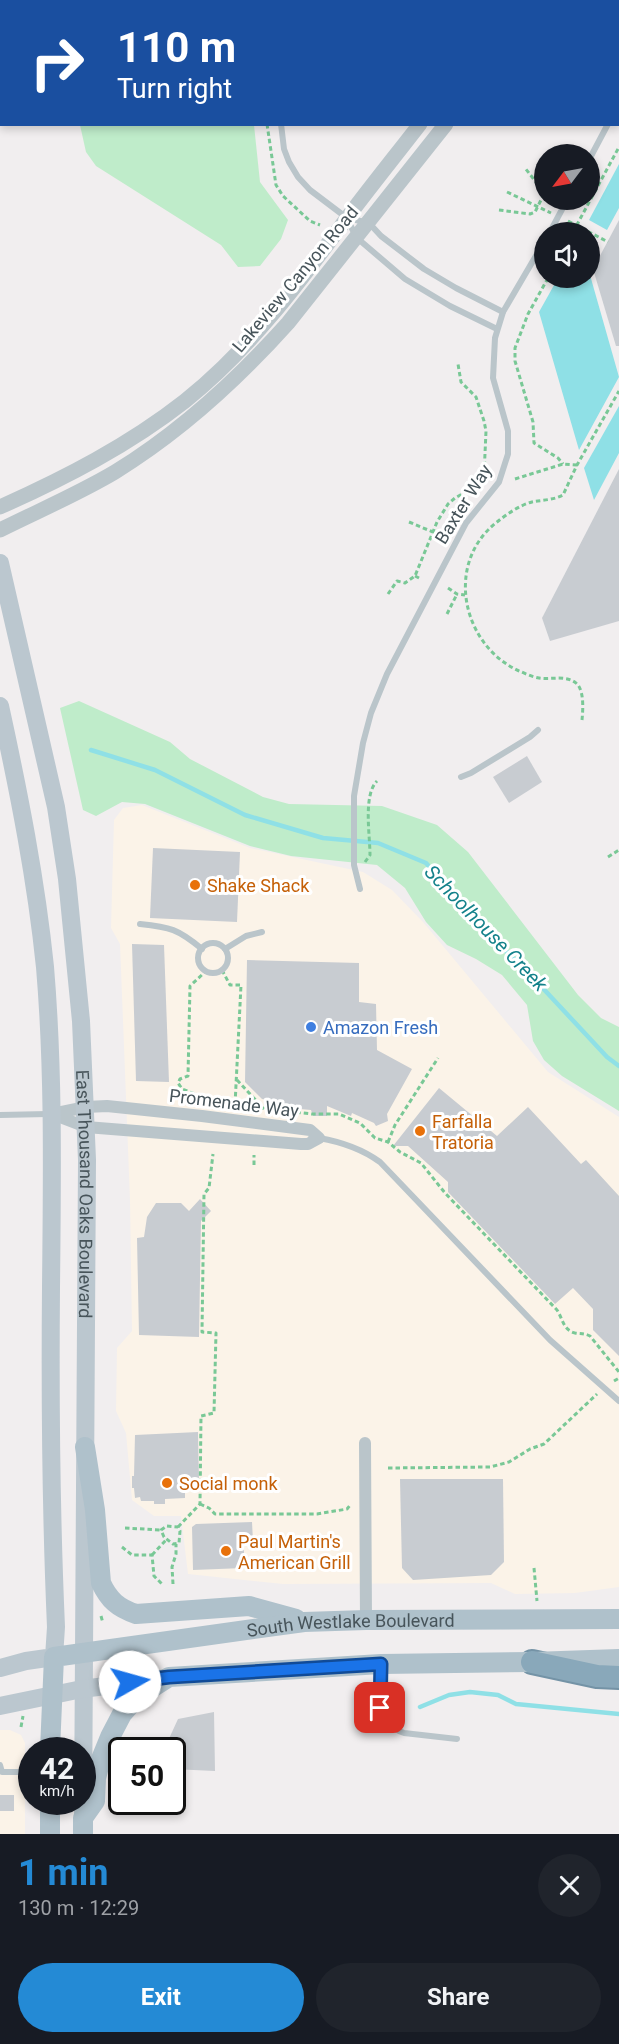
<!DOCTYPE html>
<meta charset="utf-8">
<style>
:root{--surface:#171b24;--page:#20242c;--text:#f1f3f6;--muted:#9ea1a6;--accent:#248ad5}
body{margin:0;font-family:Roboto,sans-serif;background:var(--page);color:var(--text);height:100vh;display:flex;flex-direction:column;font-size:22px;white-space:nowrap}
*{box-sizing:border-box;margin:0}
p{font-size:20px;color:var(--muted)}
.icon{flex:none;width:33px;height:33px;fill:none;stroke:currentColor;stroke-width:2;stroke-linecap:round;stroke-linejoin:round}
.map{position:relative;height:1834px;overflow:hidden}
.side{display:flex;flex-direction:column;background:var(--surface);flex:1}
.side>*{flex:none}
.top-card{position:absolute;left:0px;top:0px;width:620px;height:126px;box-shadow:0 3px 9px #0003;background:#1a4fa0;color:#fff;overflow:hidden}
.needle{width:39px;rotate:238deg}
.tools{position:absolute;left:534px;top:144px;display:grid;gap:12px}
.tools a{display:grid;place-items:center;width:66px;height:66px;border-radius:50%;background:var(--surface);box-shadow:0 3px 9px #0003;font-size:30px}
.speed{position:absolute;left:18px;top:1737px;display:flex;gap:12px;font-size:30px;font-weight:700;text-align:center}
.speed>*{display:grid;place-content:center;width:78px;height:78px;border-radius:50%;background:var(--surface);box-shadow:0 3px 9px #0003;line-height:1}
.speed small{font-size:15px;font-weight:400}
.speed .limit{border:3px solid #111;border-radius:9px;background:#fff;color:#111}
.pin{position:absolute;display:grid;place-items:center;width:51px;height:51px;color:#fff;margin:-26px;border-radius:12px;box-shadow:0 3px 9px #0006}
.me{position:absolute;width:66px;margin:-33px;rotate:83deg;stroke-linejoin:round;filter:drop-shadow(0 0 4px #0008)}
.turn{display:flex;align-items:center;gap:21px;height:126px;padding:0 18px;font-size:27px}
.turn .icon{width:78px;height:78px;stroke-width:2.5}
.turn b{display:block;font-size:42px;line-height:51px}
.round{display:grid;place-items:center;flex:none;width:63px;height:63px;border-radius:32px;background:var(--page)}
.summary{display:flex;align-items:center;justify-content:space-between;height:102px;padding:0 18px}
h1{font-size:36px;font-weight:700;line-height:45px;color:var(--accent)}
.primary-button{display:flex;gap:12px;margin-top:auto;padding:12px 18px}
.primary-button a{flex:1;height:69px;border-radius:36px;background:var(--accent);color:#fff;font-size:24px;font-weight:700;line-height:69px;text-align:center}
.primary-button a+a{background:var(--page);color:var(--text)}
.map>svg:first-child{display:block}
</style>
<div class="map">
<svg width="619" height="1834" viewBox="0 0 619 1834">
<rect width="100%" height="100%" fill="#f1eeef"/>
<g fill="#fbf3e8">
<polygon points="142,805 250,848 363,872 392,890 423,922 548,1072 619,1117 619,1587 575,1593 515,1594 491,1583 283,1584 188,1574 181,1516 154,1516 132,1500 126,1433 116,1411 117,1348 132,1331 130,1200 120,944 111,928 114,820 123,808"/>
<polygon points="0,1730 10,1730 21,1735 25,1743 25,1834 0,1834"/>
</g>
<g fill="#bfecca">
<polygon points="80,125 254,125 260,182 288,220 281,239 260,266 238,267 221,245 96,166 86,152"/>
<polygon points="79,701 170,742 190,759 263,797 289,804 382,806 437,825 468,852 578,995 601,1018 619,1027 619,1111 562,1076 544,1060 533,1041 527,1005 502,975 476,959 447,945 426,922 405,888 377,865 291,856 250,846 145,804 122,802 96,816 83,810 60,708"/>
</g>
<g fill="#8fe0e6">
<polygon points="619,164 619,208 607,230 589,220"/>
<polygon points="590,275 619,377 579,450 539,312 558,278 590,278"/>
<polygon points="619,406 619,453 594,500 584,468"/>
</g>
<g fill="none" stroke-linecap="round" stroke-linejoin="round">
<g stroke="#8fe0e6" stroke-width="4.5">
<polyline points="91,750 155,770 245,815 323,838 378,843 426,863 479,924 538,983 607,1057 619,1066"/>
<polyline points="420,1707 449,1695 470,1692 498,1695 516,1704 619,1714"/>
</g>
</g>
<g fill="#c8ccd1">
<polygon points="619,220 619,346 616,346 593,269"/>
<polygon points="619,469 619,621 550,641 542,618"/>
<polygon points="527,756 542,782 509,803 493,777"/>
<polygon points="153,848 240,852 237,922 150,918"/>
<polygon points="132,944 164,945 169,1082 136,1081"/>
<polygon points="247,960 359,963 359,1002 376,1004 377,1050 412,1069 387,1114 388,1121 376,1126 374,1123 352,1113 351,1116 327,1106 327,1116 313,1116 311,1110 278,1107 276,1102 262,1099 245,1082"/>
<polygon points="439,1088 497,1136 528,1107 581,1164 586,1160 619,1196 619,1356 593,1330 593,1309 573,1288 555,1304 448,1192 448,1182 408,1146 393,1146"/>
<polygon points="200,1199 211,1211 201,1221 199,1337 139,1335 137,1238 144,1237 147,1217 156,1203 181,1203 189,1211"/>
<polygon points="198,1432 199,1481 194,1481 195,1490 185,1490 185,1498 165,1499 165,1504 154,1504 154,1501 141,1501 140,1497 135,1498 134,1488 132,1488 132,1476 134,1476 135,1435"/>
<polygon points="400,1479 503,1479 504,1562 491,1575 413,1580 402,1568"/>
<polygon points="252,1522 253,1541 244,1542 244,1568 193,1570 192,1527 196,1524"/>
<polygon points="214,1712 215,1771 172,1769 172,1750 167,1750 167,1743 178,1719"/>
<rect x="0" y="1795" width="14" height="16"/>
</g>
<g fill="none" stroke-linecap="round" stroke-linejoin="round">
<defs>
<polyline id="motorway" points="532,1662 597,1676 619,1677"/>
</defs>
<use href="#motorway" stroke="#7493a6" stroke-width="26"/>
<g stroke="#79c896" stroke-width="3" stroke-dasharray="4.5 3" stroke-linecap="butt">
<polyline points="241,0 243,2"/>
<polyline points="291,2 293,0"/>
<polyline points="267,124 276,185 283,196 310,221 320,225"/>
<polyline points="507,192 551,213"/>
<polyline points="499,210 530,214 535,212 543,196 543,191 525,168"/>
<polyline points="568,221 608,242"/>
<polyline points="573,232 619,147"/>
<polyline points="548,278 528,314 515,348 515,361 533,422 534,443 558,458 563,464"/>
<polyline points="515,479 563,464 577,465"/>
<polyline points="409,522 433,532"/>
<polyline points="415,576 421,579"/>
<polyline points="448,588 457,594 465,595"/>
<polyline points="388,594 397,581 405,583 415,576 437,522 448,504 455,498 480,484 484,476 486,431 484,421 476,397 461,382 458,364"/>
<polyline points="447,614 457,594"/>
<path d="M 582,720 C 583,710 584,693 578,685 C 568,674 552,680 539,678 C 532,677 524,673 517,670 C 461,643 445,562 497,522 C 507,514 520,505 532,502 C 542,500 554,500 563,495 L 577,465 L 619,391"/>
<polyline points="608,857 619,850"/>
<path d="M 365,862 L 370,855 C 370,835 363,795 377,781"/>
<polyline points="222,970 230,985 241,985 235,1105"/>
<polyline points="237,1080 264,1109"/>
<path d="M 192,1100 L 312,1114 L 339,1114 L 360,1123 L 375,1138 L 388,1142 L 400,1152 L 421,1163 L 445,1193 L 557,1310 C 563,1319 563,1330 575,1333 C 581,1334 584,1333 590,1336 L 619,1372"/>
<polyline points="198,1100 195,1094 182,1089 178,1083 180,1079 188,1076 190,986 206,971"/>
<polyline points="388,1142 395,1125 438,1058"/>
<polyline points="254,1165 254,1155"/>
<polyline points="614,1381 619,1378"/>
<polyline points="388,1468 490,1467 509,1462 530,1449 544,1444 597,1394"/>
<polyline points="200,1504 209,1508 215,1514 317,1514 347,1509 351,1504"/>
<polygon points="167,1526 178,1527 180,1531 179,1543 173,1544 164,1537 161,1530"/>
<polyline points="178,1527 200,1504 201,1416 214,1413 216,1333 202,1332 204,1194 209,1188 213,1154"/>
<polyline points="125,1528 161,1530"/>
<polyline points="122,1547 132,1555 152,1555 154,1576 163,1585"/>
<polyline points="152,1555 166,1540"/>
<polyline points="534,1568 537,1601"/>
<polyline points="173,1584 172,1567 176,1554 176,1544"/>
<polyline points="101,1616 103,1623"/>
<polyline points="21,1727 23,1716"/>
</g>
<g stroke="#bac5ca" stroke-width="6">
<polyline points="618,106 619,104"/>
<polyline points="281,124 284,149 289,162 298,177 310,190 347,218 369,223 381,236 424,269 456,288 503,312"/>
<polyline points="590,158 608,124"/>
<polyline points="347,219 357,238 405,279 450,306 497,329"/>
<polyline points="550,232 567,200"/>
<polyline points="461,777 471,773 530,737 538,730"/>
<polyline points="360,889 354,865 354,796 363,743 371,713 387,674 466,523 499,482 508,454 508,431 493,378 495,338 503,312 544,242"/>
<path d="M 140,924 C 170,927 178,929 202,949"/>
<circle cx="213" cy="958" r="15"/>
<polyline points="225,949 246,936 262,932"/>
<polyline points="0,1115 48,1114"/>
<path d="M 319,1138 C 342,1142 362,1149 380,1162 L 550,1340 L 619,1401"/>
<path d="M 381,1666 C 379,1691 375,1723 404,1733 L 457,1739"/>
<polyline points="0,1765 2,1772 32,1772"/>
</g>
<g stroke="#bac5ca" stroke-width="12">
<polygon points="107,1106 202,1116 310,1130 319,1138 308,1144 301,1144 86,1127 52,1114 86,1107"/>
<polyline points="365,1443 366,1620"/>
</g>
<g stroke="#bac5ca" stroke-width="15">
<polyline points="517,2 518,0"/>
<polyline points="542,2 543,0"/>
<path d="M 0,507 C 65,478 129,445 185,401 C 249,350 299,283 347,218 C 371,186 396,155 420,124"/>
<path d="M 0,530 C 38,511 78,494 115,472 C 180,432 237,380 288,323 L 446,124"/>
</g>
<g stroke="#bbc7cf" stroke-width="18">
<path id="s1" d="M 0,563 L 56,807 L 67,879 L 81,1021 L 87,1160 L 83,1818"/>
<path d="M 0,706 C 19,793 36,879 45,967 C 54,1074 52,1181 51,1288 C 50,1401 51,1514 56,1627 L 54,1657 L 26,1661 L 0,1668"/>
<polyline points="0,1706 82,1689 168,1678"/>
</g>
<g stroke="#afc1cb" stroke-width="20">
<path d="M 85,1447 L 95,1510 L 101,1583 C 109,1600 118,1608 136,1614 L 249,1606 L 296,1619"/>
<path id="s2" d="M 50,1750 L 54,1657 L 304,1622 L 366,1620 L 619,1619"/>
<polyline points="50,1834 50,1802"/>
<polyline points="83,1834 83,1818 95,1801 96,1778 101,1759 110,1737 122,1714 130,1705 139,1696 169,1677 381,1664 532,1662 619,1659"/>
</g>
<use href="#motorway" stroke="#89a8ba" stroke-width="22"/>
</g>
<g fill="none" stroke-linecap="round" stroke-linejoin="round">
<defs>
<polyline id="route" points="130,1682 169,1677 381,1664 380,1708"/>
</defs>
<use href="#route" stroke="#114b97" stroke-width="15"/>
<use href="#route" stroke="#1a73e8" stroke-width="10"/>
</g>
<g fill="#e8710a" stroke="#fff" stroke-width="2">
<circle cx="195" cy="885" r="6"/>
<circle cx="420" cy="1131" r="6"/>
<circle cx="167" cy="1483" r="6"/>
<circle cx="226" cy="1551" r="6"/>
</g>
<circle fill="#3f7fe0" stroke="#fff" stroke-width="2" cx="311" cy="1027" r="6"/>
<g text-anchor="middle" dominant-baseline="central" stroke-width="6" stroke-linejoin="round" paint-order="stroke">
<g font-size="18" fill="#47545a" stroke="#fff">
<text transform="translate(295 279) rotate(-50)">Lakeview Canyon Road</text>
<text transform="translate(463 504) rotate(-58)">Baxter Way</text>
<text transform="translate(234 1103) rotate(7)">Promenade Way</text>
<text stroke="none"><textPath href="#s1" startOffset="639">East Thousand Oaks Boulevard</textPath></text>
<text stroke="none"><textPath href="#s2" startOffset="392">South Westlake Boulevard</textPath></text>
</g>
<g font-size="18" fill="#c56008" stroke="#fff" text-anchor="start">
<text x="207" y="885">Shake Shack</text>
<text x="432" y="1121">Farfalla<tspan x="432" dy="21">Tratoria</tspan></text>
<text x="179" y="1483">Social monk</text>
<text x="238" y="1541">Paul Martin's<tspan x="238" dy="21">American Grill</tspan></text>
</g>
<g font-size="18" fill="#366cbe" stroke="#fff" text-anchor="start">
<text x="323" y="1027">Amazon Fresh</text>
</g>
<g font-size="20" font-style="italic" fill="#14828b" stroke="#fff">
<text transform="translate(486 928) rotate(46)">Schoolhouse Creek</text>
</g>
</g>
</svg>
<div class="tools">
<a><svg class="needle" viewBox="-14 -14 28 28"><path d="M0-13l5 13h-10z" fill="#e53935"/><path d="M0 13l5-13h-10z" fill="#9ea1a6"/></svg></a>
<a><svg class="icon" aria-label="sound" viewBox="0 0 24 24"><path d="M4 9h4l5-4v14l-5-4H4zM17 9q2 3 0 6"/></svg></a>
</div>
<div class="speed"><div>42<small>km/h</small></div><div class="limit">50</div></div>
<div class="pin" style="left:380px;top:1708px;background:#d93025"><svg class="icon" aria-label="arrive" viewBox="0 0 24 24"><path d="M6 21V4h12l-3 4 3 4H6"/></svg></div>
<svg class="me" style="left:130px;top:1682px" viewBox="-20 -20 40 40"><circle r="19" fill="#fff"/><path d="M0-13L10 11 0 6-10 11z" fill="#1a73e8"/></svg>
<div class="top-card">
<div class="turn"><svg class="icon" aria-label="right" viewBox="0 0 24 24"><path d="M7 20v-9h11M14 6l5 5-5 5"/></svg><div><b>110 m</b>Turn right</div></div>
</div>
</div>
<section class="side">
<div class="summary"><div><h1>1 min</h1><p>130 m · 12:29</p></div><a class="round"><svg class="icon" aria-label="close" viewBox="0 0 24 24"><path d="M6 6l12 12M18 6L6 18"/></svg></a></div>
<div class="primary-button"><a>Exit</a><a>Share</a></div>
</section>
